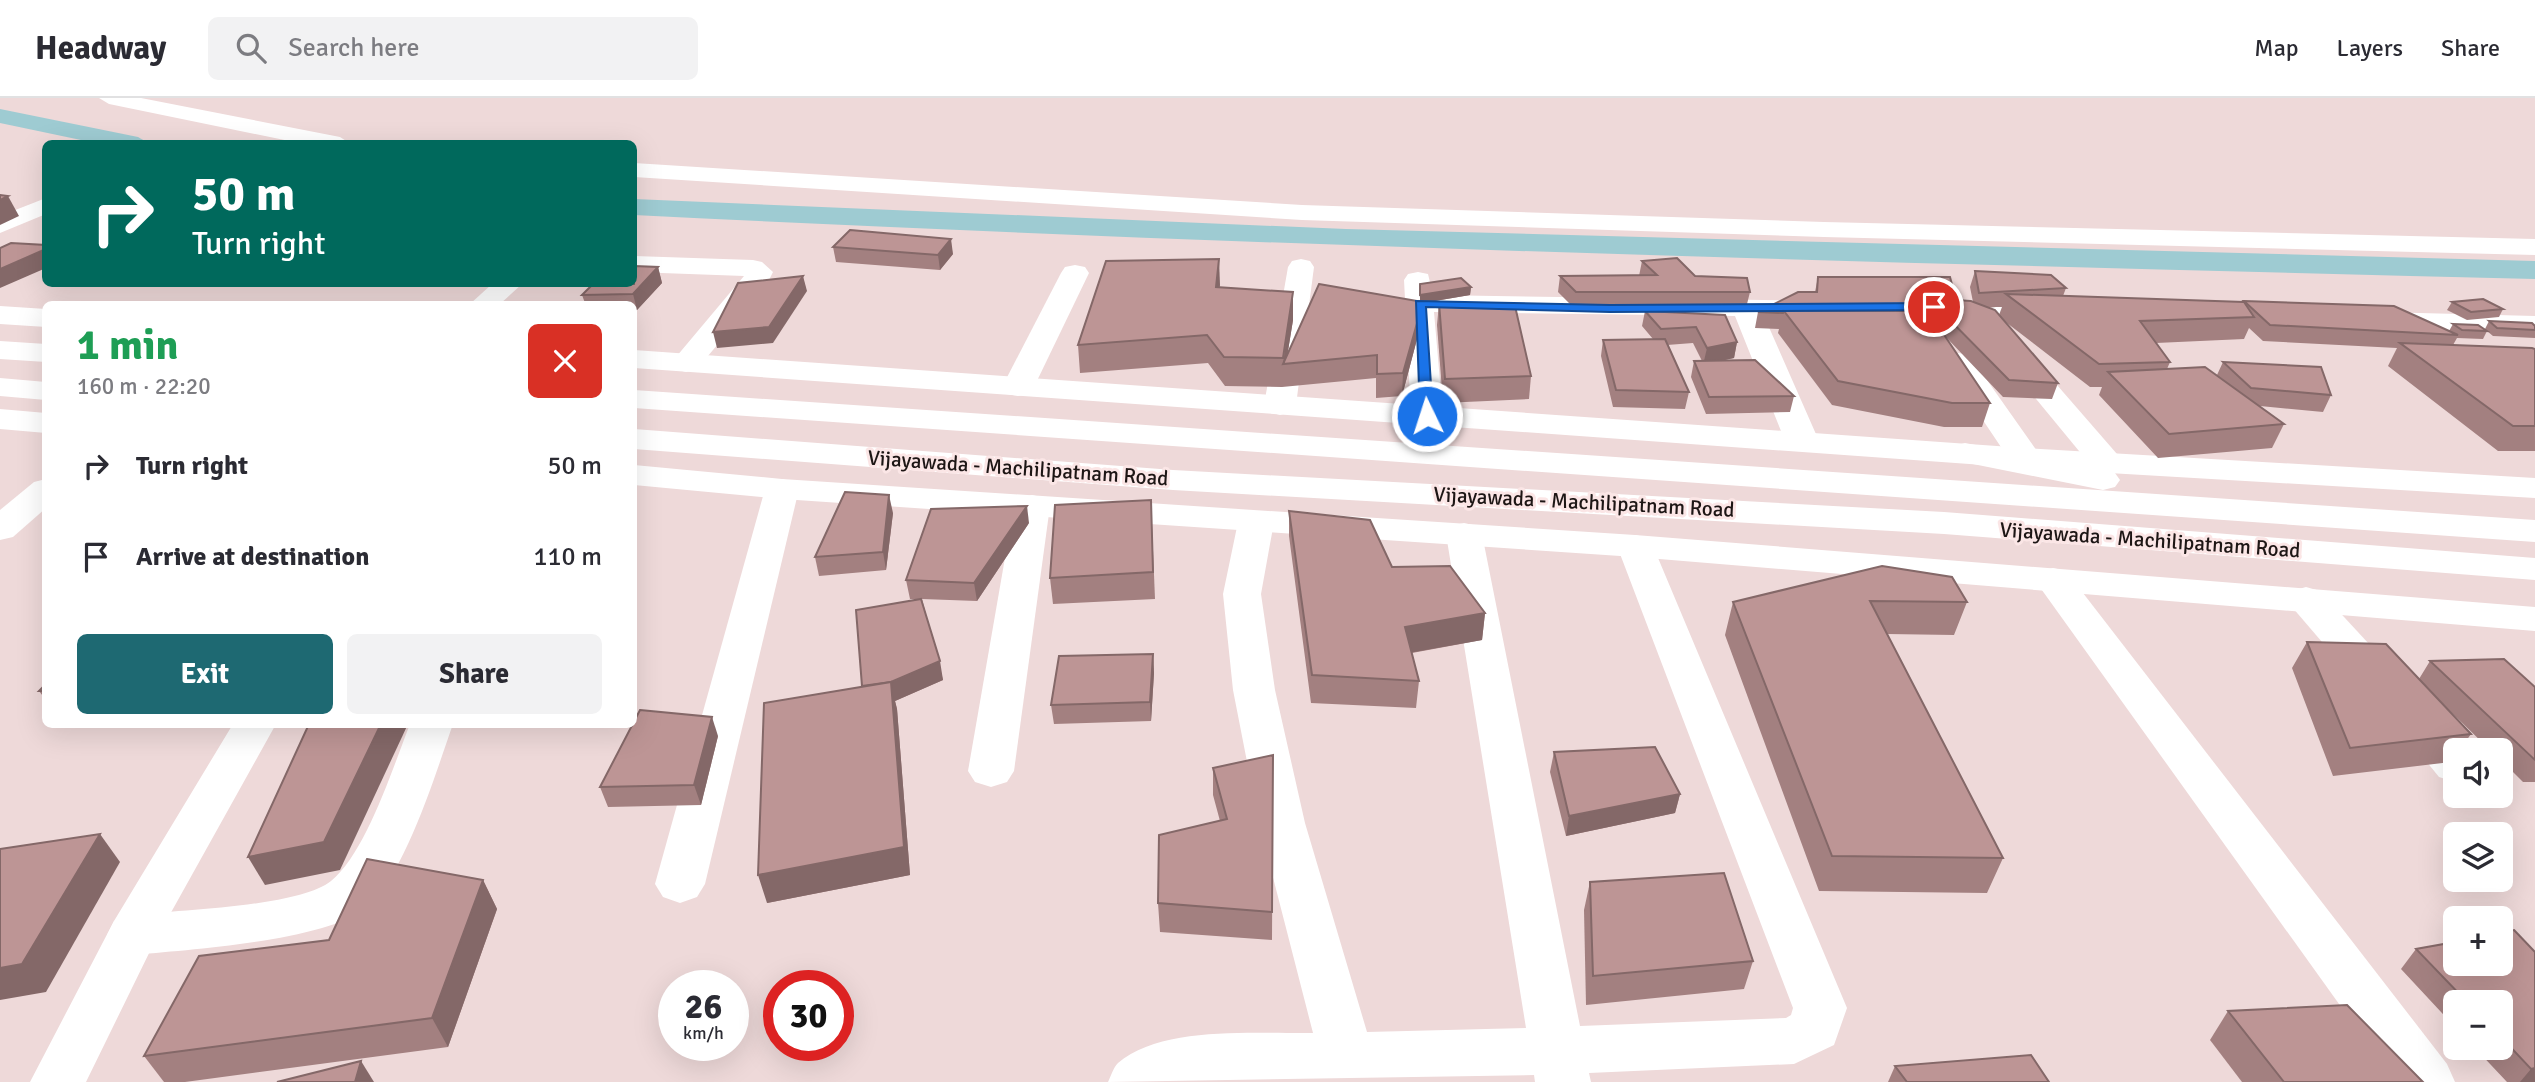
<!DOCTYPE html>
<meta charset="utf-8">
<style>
:root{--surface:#fff;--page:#f2f2f3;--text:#2b2b33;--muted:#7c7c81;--line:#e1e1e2;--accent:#1e6972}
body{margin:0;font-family:Signika,sans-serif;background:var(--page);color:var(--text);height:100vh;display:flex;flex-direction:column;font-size:26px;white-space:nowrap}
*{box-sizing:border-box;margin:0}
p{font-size:23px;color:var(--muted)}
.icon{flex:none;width:38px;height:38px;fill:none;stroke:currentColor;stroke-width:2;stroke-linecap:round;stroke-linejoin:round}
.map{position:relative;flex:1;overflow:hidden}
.sheet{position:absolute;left:42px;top:203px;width:595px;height:427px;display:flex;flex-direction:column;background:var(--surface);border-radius:10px;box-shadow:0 7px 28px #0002}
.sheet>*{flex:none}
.top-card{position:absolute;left:42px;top:42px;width:595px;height:147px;border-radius:10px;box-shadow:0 7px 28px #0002;background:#00695c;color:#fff;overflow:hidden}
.controls{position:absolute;left:2443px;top:640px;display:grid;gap:14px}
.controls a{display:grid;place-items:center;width:70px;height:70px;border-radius:10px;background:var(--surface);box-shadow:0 7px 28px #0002;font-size:35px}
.speed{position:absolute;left:658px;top:872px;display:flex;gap:14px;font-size:35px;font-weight:700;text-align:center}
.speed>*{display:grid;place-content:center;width:91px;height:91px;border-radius:50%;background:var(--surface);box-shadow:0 7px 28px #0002;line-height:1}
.speed small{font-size:18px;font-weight:400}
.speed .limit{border:10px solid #d22;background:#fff;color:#111}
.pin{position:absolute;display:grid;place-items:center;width:60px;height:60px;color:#fff;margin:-30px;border:4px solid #fff;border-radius:50%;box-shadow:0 2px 7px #0007}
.me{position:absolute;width:77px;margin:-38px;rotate:356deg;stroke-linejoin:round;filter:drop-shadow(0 0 5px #0008)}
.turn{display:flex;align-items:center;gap:24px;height:147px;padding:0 35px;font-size:32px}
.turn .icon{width:91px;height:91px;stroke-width:2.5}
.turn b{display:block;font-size:49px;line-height:60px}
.round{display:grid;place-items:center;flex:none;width:74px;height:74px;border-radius:10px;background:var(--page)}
.headline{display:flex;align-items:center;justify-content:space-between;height:119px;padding:0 35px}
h1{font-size:42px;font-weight:700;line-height:52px;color:#1e9e55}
.button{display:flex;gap:14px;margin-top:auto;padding:14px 35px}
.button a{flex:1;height:80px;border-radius:10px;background:var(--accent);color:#fff;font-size:28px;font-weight:700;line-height:80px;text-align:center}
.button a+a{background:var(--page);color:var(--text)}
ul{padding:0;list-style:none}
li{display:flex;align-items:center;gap:21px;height:91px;padding:0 35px}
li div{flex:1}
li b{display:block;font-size:26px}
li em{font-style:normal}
header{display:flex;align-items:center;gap:42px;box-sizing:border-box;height:98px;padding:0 35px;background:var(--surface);border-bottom:2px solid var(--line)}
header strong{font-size:33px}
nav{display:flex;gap:38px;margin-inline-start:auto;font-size:24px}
.search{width:490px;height:63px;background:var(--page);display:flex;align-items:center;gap:18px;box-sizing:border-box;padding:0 24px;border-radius:10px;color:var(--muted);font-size:26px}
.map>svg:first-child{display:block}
</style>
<header>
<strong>Headway</strong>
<div class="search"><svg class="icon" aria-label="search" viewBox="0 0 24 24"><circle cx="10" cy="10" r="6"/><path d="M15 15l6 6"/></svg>Search here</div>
<nav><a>Map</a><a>Layers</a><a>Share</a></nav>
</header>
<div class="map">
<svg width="2535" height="984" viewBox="0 0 2535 984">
<rect width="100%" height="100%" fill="#eed9d9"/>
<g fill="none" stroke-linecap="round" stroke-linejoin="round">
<g fill="#9ecbd2" fill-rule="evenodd">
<polygon points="0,11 138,39 150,46 100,46 0,25"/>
<path d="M 634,101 L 1346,131 L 2535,163 L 2535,181 C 1901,165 1267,149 634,117 Z"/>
</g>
<g fill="#fff" fill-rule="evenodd">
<polygon points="46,100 46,116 0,135 0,118"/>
<polygon points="634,158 753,162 762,164 773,174 765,190 697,271 686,274 675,271 671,265 744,178 634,174"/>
<polygon points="1301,161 1310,163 1314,169 1296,307 1291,314 1280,317 1269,314 1264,307 1288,169 1292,163"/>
<polygon points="1075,167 1085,169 1089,175 1034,289 1029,296 1018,298 1007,296 1002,289 1061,175 1065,169"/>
<polygon points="1418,174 1428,176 1433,197 1830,203 1834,209 1830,215 1764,218 1819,343 1814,350 1802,353 1790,350 1785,343 1735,218 1434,214 1443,318 1438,325 1427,328 1416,325 1411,318 1404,182 1408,176"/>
<polygon points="492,186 522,186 500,206 470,206"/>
<polygon points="1940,201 2054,204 2064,207 2068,213 2064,219 2054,222 1930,215 1926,209 1930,203"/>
<polygon points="2381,214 2535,218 2535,236 2371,229 2367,223 2371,217"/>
<polygon points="2019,253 2030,256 2117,356 2122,363 2117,370 2105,373 2093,370 2004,262 2008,256"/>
<polygon points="1959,255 1970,258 2037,353 2042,360 2037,367 2025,370 2013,367 1944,264 1948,258"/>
<polygon points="46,381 46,410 13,439 0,442 0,412 34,384"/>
<polygon points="782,381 794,384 799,391 705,786 697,799 680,805 663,799 655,786 765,391 770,384"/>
<polygon points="1032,397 1045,400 1050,408 1014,673 1007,684 991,689 975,684 968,673 1014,408 1019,400"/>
<path d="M 1256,413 L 1269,416 L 1274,424 L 1261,496 L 1275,592 L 1305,725 L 1367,934 L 1526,930 L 1446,436 L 1451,428 L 1464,425 L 1477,428 L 1482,436 L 1580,928 L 1786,920 L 1791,917 L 1793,910 L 1617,448 L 1622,440 L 1635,437 L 1648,440 L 1653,448 L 1847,910 L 1834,947 L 1794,966 L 1589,975 L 1591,984 L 1535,984 L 1534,977 L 1108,984 C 1111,978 1113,970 1118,965 C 1162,927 1258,936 1313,935 L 1259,725 L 1233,592 L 1223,496 L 1238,424 L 1243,416 Z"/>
<polygon points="2053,470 2066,473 2447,966 2455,984 2395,984 2034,481 2040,473"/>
<polygon points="2306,489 2320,493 2394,573 2400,583 2394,593 2379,597 2364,593 2292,509 2287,501 2292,493"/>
<polygon points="2417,610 2432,615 2467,653 2455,653 2455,684 2439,679 2395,625 2402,615"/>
<path d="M 410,626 L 453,626 C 435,677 406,774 367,809 C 329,843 185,852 132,857 L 114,851 L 107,837 L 114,823 L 132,817 C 177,812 299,809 331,783 C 366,755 393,669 410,626 Z"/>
</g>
<g fill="#fff" fill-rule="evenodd">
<polygon points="99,0 141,0 340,39 351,46 304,46 109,6"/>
<polygon points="634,65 1302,107 1824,124 2535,141 2535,157 1824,139 1302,122 634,79"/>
<polygon points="0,208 46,211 46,229 0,226"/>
<polygon points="634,252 2025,350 2535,380 2535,400 2025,370 634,270"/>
<polygon points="0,311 46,315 46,335 0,331"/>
<polygon points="634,367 782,381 1635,437 2535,509 2535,533 1635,459 782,401 634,387"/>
<polygon points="233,626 276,626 154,845 86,984 30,984 114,823"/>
</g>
<g fill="#fff" fill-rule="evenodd">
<polygon points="0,243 46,246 46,264 0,261"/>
<polygon points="0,280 46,284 46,302 0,298"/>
<polygon points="634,292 2535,422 2535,444 634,310"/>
<polygon points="634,331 1173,372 1944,414 2535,460 2535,482 1944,436 1173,392 634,351"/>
<polygon points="1965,345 2103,372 2115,375 2120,382 2115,389 2103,392 1953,362 1948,355 1953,348"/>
</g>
</g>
<g fill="#a38080" fill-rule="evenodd">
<polygon points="833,149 953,156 940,172 836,164"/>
<polygon points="1642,163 1695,178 1750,194 1746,210 1573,209 1558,194 1560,178 1639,178"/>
<polygon points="658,169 662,185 637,212 634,212 634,206 576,206 585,205 582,197"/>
<path d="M 1975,173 L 2066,190 L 2063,198 L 2244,204 L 2449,233 L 2453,226 L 2485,231 L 2489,223 L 2535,228 L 2535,240 L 2493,238 L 2487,233 L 2483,241 L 2457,240 L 2453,247 L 2535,251 L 2535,353 L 2498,353 L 2388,268 L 2397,250 L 2263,243 L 2249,230 L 2244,241 L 2156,245 L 2170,264 L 2167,271 L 2217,277 L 2223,264 L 2331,297 L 2323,314 L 2260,308 L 2284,326 L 2272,350 L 2158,360 L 2099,297 L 2102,289 L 2090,289 L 2003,222 L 2058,285 L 2052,301 L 2003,299 L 1944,237 L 1990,305 L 1982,329 L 1944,329 L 1832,307 L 1778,235 L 1779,231 L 1755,230 L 1758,214 L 1815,194 L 1818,179 L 1954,194 L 1952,202 L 1973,204 L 1970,189 ZM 1996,209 L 2002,209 L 1999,217 L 1987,210 Z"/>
<polygon points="1420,186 1471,189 1470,197 1423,205 1421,226 1402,298 1376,300 1376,280 1282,289 1225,288 1208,265 1080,275 1078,247 1220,189 1293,222 1288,253 1420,204"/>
<polygon points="2452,204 2503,211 2499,219 2467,222 2447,212"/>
<polygon points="1439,205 1531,278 1529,301 1443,305 1437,227"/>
<polygon points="1645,213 1737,244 1734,260 1723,262 1794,298 1790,314 1706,316 1691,279 1694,263 1702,263 1693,245 1667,247 1689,294 1685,311 1613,309 1601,258 1603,242 1653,241 1642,228"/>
<polygon points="1289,413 1392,469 1485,515 1482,542 1412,555 1419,583 1416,610 1311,605 1289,438"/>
<polygon points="893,415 886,472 819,478 815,459"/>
<polygon points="1029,425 977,503 922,501 943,582 895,603 897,611 910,777 767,805 862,588 918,501 910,501 906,482"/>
<polygon points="1152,428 1155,501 1053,506 1050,480"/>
<polygon points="1882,468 1967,504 1954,537 1887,536 2003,760 1987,795 1819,793 1725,537 1733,504"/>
<polygon points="2307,544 2419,581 2430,563 2535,589 2535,684 2523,684 2501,662 2501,653 2491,653 2444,607 2471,636 2459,653 2455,653 2455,658 2451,664 2333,678 2292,570"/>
<polygon points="1153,556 1154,575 1151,623 1054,626 1051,607"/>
<polygon points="46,586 46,602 39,593"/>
<polygon points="718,638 701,707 608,709 600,689"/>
<polygon points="1554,654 1680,696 1675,715 1566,738 1550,674"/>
<polygon points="1273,657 1272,842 1160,834 1158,805 1220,723 1213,697 1213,670"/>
<polygon points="483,782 497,811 448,949 185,984 164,984 144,958"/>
<polygon points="1590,784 1753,863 1744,891 1586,907 1584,812"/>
<polygon points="2416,851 2535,854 2535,984 2507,984 2475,950 2501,950 2501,905 2455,905 2455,929 2401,871"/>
<polygon points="2228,913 2423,984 2242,984 2210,942"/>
<polygon points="1895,968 2049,984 1888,984"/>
</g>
<g fill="#846868">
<polygon points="8,98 19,118 0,127 0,102"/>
<polygon points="951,141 953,156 940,172 938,157"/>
<polygon points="46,151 46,170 0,190 0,171"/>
<polygon points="1219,161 1220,187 1216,216 1216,189"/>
<polygon points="658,169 662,185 637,212 633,196"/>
<polygon points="803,178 807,193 773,245 717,250 713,234"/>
<polygon points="1471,189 1470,197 1423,205 1421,226 1402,298 1403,275 1420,205 1420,197"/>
<polygon points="1293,194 1293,222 1286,265 1283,266"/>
<polygon points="1737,244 1734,260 1703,267 1707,250"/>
<polygon points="889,397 893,415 886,472 883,454"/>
<polygon points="1027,408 1029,425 977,503 974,485"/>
<polygon points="1485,515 1482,542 1403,556 1405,529"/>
<polygon points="1153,556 1154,575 1151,623 1150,604"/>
<polygon points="940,563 943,582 895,603 897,611 910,777 767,805 758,777 863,597"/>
<polygon points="712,619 718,638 701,707 694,687"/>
<polygon points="381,626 408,626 340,772 265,787 248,759"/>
<polygon points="1680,696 1675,715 1566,738 1569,718"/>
<polygon points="100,736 120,764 46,894 0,902 0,870"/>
<polygon points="483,782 497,811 448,949 432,920"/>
<polygon points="361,963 374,984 355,984"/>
<polygon points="2535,970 2535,984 2520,984 2531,971"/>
</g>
<g fill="#bd9595" stroke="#846868" stroke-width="2">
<polygon points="0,97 8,98 0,102"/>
<polygon points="850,132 951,141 938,157 833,149"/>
<polygon points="11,145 46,147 46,151 0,171 0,150"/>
<polygon points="1677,160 1695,178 1747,180 1750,194 1576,194 1560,178 1657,177 1642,163"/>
<polygon points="1219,161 1216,189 1293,194 1283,260 1224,259 1207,237 1078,247 1106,163"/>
<polygon points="634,168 658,169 633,196 582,197 593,186 634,186"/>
<polygon points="1975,173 2051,177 2066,190 1979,195"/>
<polygon points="803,178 769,229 713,234 738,185"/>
<polygon points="1818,179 1950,179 1954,194 1923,194 1925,213 1784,213 1783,215 1758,214 1798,194 1817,194"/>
<polygon points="1461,180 1471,189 1420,197 1420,186"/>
<polygon points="1319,186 1423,204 1403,275 1377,276 1377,257 1283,266"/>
<polygon points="2006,196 2244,204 2254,219 2140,223 2170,264 2099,266"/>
<polygon points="1928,200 1971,203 1995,212 2058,285 2009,282"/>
<polygon points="2483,201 2503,211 2471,214 2452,204"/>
<polygon points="2244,203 2394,208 2458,237 2270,227"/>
<polygon points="629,204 628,206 576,206 577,205"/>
<polygon points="1439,205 1515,208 1531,278 1445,281"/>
<polygon points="1645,213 1725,217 1737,244 1707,250 1696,229 1661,231"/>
<polygon points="1784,213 1928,213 1990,305 1952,305 1838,283"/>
<polygon points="2489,223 2532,225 2535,228 2535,232 2497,230"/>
<polygon points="2453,226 2478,227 2487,233 2462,232"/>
<polygon points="1665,241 1689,294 1616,292 1603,242"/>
<polygon points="2400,245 2532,250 2535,251 2535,328 2513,328"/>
<polygon points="1755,262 1794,298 1709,299 1694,263"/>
<polygon points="2223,264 2321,269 2331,297 2251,290"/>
<polygon points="2205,269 2284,326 2169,336 2108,274"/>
<polygon points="845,394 889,397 883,454 815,459"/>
<polygon points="1151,402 1153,474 1050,480 1055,407"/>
<polygon points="1027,408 974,485 906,482 931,411"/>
<polygon points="1289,413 1370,422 1392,469 1450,468 1485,515 1405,529 1419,583 1312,577"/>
<polygon points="1882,468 1952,479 1967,504 1870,503 2003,760 1832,758 1733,504"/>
<polygon points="921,501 940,563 891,584 862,588 856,512"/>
<polygon points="2307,544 2386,546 2471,636 2350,650"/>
<polygon points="1153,556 1150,604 1051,607 1059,558"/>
<polygon points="2504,561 2535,589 2535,662 2430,563"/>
<polygon points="891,584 904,749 758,777 764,605"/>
<polygon points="46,586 46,593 39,593"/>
<polygon points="640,612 712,619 694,687 600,689"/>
<polygon points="309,626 381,626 324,744 248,759"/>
<polygon points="1655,649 1680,696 1569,718 1554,654"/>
<polygon points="1273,657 1272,814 1158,805 1159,737 1227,721 1213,670"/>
<polygon points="100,736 22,866 0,870 0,751"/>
<polygon points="367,761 483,782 432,920 144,958 199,858 329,842"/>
<polygon points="1724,775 1753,863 1593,878 1590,784"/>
<polygon points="2514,832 2535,854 2535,970 2531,971 2501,939 2501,905 2468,905 2416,851 2455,844 2455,866 2501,866 2501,835"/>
<polygon points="2347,907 2423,984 2284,984 2228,913"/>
<polygon points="2031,957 2049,984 1907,984 1895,968"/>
<polygon points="361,963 355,984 277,984"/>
</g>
<polygon fill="#1a73e8" stroke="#114b97" stroke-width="2" points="1416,203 1610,207 1934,205 1940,209 1934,212 1610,214 1426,209 1433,318 1427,322 1420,318"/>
<g text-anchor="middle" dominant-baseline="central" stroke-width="6" stroke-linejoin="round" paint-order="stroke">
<g font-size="21" fill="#1d1615" stroke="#fbe6e6">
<text transform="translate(1018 370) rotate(4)">Vijayawada - Machilipatnam Road</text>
<text transform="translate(1584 404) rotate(3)">Vijayawada - Machilipatnam Road</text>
<text transform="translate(2150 442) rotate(4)">Vijayawada - Machilipatnam Road</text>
</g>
</g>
</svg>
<div class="controls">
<a><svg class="icon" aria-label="sound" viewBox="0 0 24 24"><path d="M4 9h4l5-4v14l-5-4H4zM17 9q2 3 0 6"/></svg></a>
<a><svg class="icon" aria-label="layers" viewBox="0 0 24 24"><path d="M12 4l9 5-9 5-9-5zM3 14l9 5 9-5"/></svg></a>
<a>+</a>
<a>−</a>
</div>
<div class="speed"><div>26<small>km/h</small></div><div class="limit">30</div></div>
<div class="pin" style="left:1934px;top:209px;background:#d93025"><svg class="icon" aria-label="arrive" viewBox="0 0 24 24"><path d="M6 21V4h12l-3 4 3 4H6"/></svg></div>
<svg class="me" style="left:1427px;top:318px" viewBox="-20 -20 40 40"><circle r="17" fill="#1a73e8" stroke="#fff" stroke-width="3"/><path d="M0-11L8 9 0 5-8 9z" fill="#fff"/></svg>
<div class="top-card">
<div class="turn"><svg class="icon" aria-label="right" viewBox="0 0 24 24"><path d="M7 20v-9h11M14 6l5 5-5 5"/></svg><div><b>50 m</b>Turn right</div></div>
</div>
<section class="sheet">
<div class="headline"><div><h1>1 min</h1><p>160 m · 22:20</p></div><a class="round" style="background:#d93025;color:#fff"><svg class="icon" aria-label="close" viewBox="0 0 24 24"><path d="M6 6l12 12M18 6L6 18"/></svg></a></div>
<ul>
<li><svg class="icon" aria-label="right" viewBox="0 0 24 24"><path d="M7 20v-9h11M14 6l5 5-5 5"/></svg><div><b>Turn right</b></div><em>50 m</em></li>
<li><svg class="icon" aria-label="arrive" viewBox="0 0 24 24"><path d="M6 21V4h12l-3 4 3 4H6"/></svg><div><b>Arrive at destination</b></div><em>110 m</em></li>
</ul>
<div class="button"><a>Exit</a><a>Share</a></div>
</section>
</div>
